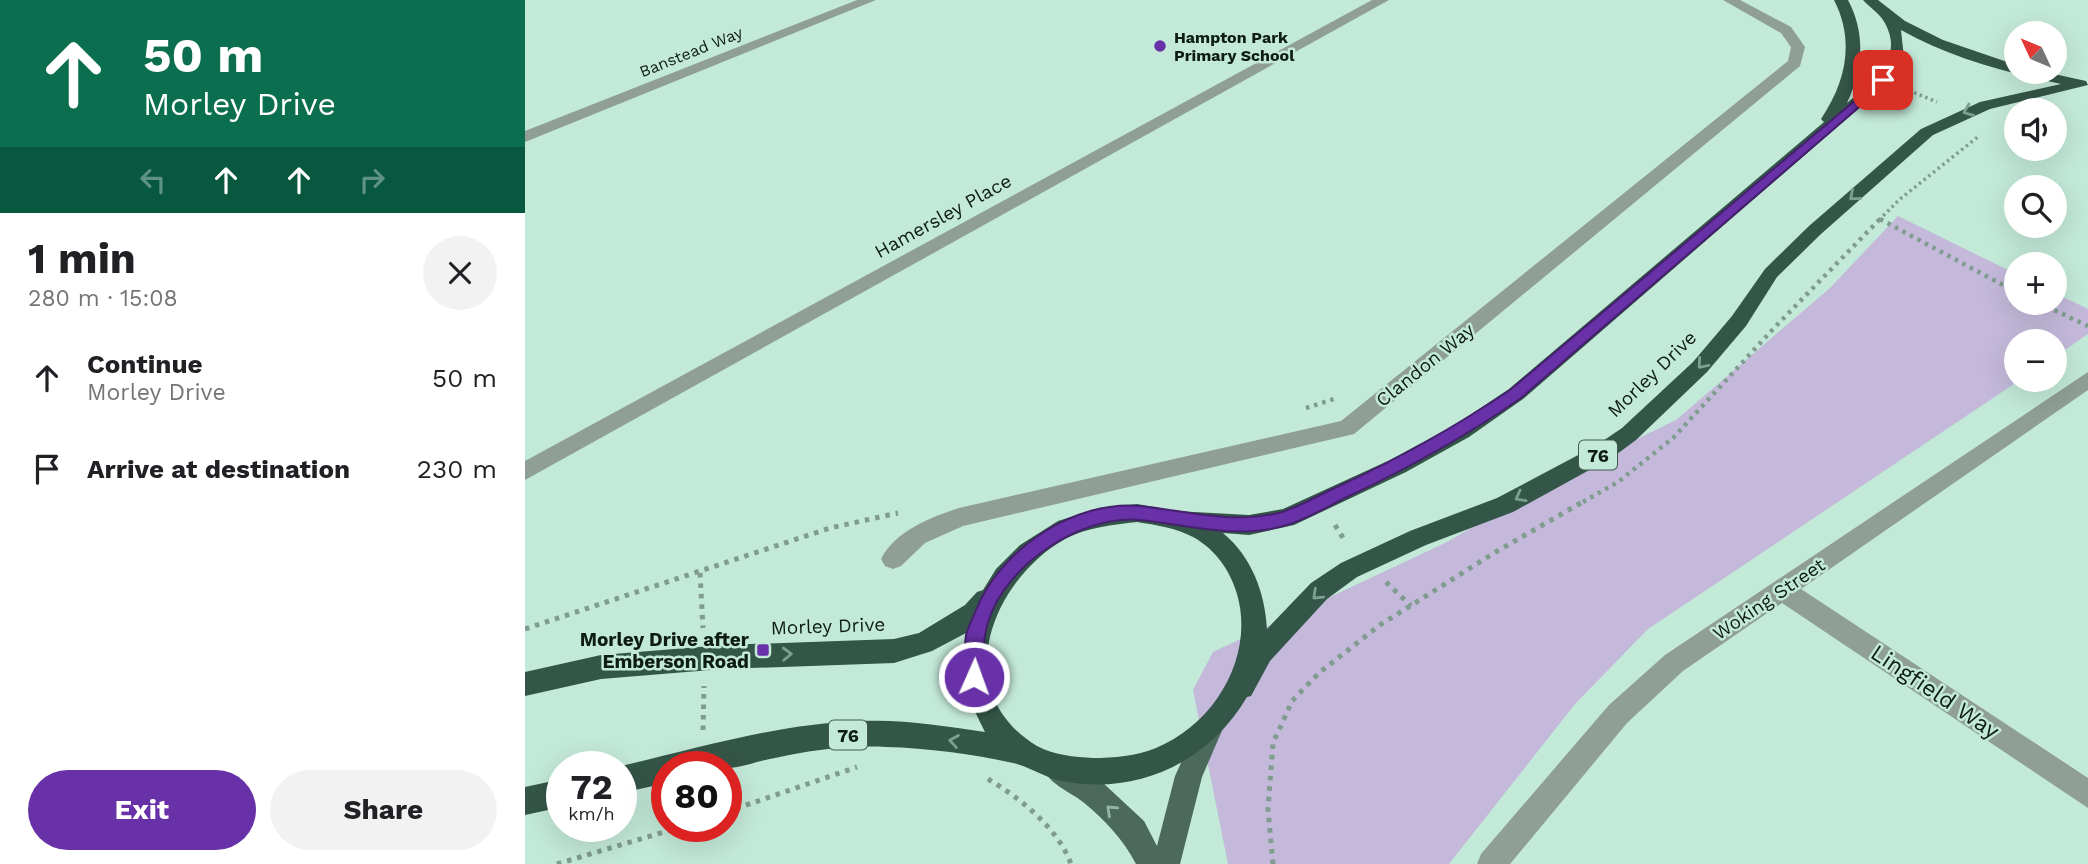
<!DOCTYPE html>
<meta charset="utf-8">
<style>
:root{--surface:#fff;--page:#f2f2f2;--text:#202124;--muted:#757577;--accent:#6831a7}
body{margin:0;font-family:"Work Sans",sans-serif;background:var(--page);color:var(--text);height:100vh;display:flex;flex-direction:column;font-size:26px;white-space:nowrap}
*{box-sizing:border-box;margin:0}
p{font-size:23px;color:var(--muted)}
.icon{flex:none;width:38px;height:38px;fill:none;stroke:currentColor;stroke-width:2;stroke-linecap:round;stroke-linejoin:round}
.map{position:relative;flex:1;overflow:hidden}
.panel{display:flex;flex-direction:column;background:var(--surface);width:525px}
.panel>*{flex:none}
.top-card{background:#0b6e4f;color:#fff;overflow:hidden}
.needle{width:46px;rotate:314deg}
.buttons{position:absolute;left:1479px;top:21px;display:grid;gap:14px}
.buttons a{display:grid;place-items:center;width:63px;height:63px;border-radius:50%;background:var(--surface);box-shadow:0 7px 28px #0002;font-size:35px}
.speed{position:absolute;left:21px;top:751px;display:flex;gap:14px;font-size:35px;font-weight:700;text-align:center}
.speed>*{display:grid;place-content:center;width:91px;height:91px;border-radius:50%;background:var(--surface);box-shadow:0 7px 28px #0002;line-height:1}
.speed small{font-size:18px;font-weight:400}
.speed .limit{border:10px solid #d22;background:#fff;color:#111}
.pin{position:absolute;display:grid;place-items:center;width:60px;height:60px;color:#fff;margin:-30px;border-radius:14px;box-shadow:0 4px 10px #0006}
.me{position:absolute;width:77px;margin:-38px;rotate:2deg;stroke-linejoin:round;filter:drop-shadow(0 0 5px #0008)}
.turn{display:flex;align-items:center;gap:24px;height:147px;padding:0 28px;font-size:32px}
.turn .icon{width:91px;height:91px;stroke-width:2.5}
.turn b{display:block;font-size:49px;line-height:60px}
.lanes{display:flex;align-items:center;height:66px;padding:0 28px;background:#0003;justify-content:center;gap:35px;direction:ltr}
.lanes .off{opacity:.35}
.round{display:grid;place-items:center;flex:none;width:74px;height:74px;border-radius:37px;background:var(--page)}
.head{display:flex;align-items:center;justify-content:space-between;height:119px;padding:0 28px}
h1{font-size:42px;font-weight:700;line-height:52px}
.button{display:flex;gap:14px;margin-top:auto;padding:14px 28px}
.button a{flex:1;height:80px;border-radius:42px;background:var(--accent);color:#fff;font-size:28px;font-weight:700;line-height:80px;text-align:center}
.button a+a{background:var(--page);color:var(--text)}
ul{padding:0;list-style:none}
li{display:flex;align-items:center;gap:21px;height:91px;padding:0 28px}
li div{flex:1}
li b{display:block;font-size:26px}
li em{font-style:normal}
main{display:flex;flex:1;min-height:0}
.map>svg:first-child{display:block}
</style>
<main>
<section class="panel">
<div class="top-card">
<div class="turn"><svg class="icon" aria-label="ahead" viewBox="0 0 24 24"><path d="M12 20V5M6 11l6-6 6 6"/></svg><div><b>50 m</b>Morley Drive</div></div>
<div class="lanes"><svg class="icon off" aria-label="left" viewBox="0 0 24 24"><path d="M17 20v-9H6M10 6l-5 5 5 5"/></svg><svg class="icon" aria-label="ahead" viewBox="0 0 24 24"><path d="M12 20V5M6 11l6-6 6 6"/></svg><svg class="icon" aria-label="ahead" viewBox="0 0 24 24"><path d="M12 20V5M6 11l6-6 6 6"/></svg><svg class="icon off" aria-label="right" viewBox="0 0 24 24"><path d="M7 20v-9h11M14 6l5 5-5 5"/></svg></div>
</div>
<div class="head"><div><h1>1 min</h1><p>280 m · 15:08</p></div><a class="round"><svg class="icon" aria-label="close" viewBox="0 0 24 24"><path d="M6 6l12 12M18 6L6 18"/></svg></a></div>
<ul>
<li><svg class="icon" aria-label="ahead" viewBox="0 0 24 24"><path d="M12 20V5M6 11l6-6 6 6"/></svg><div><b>Continue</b><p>Morley Drive</p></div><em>50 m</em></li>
<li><svg class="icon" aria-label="arrive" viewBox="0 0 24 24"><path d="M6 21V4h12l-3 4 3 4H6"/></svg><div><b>Arrive at destination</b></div><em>230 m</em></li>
</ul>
<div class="button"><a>Exit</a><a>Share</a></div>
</section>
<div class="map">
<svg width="1563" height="864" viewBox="0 0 1563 864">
<rect width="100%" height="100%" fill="#c3e9d8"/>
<polygon fill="#c4b9da" points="1373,216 1491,274 1491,303 1530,303 1530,293 1563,309 1563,334 1530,357 1530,341 1491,341 1491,380 1495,380 1123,629 1050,704 924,864 703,864 668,690 688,652 922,542 1030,479 1151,420 1305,288"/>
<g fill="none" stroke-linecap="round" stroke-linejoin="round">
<g stroke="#7f9c8f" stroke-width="3.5" stroke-dasharray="2.5 3.5" stroke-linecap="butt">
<polyline points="1378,88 1412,102"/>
<polyline points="1354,220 1375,199 1454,136"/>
</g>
<g stroke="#7f9c8f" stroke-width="4.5" stroke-dasharray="3.5 5" stroke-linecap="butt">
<polyline points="1355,219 1491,292"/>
<polyline points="1514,303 1563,326"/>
<polyline points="781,408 812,398"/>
<polyline points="1058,502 1093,482 1148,438 1249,328 1356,218"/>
</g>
<g stroke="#7f9c8f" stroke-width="5" stroke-dasharray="4.5 6" stroke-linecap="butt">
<polyline points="810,525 820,541"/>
<polyline points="175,573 178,628"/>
<polyline points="861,582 886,606"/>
<polyline points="0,629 305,528 373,513"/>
<polyline points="178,730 179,686"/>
<path d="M 463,779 C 495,798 533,828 546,864"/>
<polyline points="201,812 332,767"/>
<polyline points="32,864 159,826"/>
<polyline points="748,864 743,809 748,743 767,701 795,672 855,625 969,553 1061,500"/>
</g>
<g fill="#8f9e97" fill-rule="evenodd">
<polygon points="332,0 351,0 0,142 0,131"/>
<polygon points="847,0 864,0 0,480 0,461"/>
<path d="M 1198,0 L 1215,0 L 1266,27 L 1280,47 L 1275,66 L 829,434 L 438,526 L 400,543 L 376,566 L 368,569 L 360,566 L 356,559 C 370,531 406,517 434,508 L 816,421 L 1263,61 L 1266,47 L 1256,33 Z"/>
<polygon points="1563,372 1563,390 1276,589 1563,778 1563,808 1257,603 1158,671 1102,723 985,864 952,864 956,854 1084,705 1140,655"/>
</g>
<path fill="#4c695d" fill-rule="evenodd" d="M 686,713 L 695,717 L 699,726 L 677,777 L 655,864 L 611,864 C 598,839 580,820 558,802 C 544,791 525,785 518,768 L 521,758 L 531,755 L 577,782 L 619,821 L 632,846 L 650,776 L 677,717 Z"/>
<g fill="#345648" fill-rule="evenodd">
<path d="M 1309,0 L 1323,0 C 1341,34 1338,69 1322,103 C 1347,82 1382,58 1358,20 C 1354,13 1344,7 1338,0 L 1353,0 L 1380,21 L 1418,40 L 1491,65 L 1491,72 L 1520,72 L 1561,81 L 1563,85 L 1465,109 L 1408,135 L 1296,234 L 1252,277 L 1221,326 L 1182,372 L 1111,440 L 1088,457 L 988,512 L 901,545 L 832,577 L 802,599 L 745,661 L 726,696 L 722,697 C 684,762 612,796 537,781 C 520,778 504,766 488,763 C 447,754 403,748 361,747 C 324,745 287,750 250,758 C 236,760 219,767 204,768 C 187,768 162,766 142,766 L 142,783 L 96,793 L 96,766 C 175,748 255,723 337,721 C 378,719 419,726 460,732 C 442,697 434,673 441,633 L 407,651 L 369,663 L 198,669 L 76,679 L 0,696 L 0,672 L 76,655 L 198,645 L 369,639 L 394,633 L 440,605 L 452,592 L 458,590 L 471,569 L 495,545 L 533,521 L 571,509 L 612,504 L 651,511 L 724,515 L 758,509 L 865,460 L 930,425 L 984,389 L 1299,122 L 1296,119 C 1321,82 1330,41 1309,0 ZM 1376,30 C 1425,58 1481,72 1536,84 L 1455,102 L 1396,129 L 1284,226 L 1240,269 L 1207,316 L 1168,362 L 1097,428 L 1072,445 L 972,498 L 885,531 L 816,563 L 786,583 L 742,629 C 740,593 727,557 698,533 L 724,535 L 769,525 L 881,472 L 944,437 L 998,399 L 1363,83 L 1379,58 ZM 612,522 C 631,525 651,528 668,537 C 690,549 705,570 712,594 C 730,656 690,724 631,748 C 611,756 589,758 568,758 C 550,757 528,755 512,746 C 423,692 466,581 540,539 C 562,527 588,525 612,522 Z"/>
<polygon points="37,779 37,807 0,815 0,787"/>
</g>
</g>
<defs><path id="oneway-chevron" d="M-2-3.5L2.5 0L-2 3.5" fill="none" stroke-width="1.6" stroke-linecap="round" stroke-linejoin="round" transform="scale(1.75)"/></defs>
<g stroke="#7ca090">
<use href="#oneway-chevron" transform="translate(1443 111) rotate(158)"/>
<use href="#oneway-chevron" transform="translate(1329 196) rotate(139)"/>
<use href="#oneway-chevron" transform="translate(1177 364) rotate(131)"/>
<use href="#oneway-chevron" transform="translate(995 497) rotate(151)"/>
<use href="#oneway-chevron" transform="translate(792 595) rotate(137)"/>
<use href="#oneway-chevron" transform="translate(262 654) rotate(-2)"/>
<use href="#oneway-chevron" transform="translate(429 741) rotate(-171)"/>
</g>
<use stroke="#93b6a7" href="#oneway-chevron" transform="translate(586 810) rotate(-137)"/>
<path fill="#6831a7" stroke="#44206d" stroke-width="2" d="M 1358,77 L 1364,80 L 1362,83 L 996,398 C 940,437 882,469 820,498 C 802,507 782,519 762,525 C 713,540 664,525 615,520 C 553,514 470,571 460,635 C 458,648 459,663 459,677 L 456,684 L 449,686 L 442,684 L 439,677 C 440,663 439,649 441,635 C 443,627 448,618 451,610 C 475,550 548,500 615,506 C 662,511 709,525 757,512 C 776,506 796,494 814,486 C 875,458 930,427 985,390 Z"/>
<g fill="#6831a7" stroke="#c3e9d8" stroke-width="2.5">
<circle cx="635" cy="46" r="7"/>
<rect x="231" y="643" width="14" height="14" rx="3.5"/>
</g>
<g text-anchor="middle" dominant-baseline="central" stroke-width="5" stroke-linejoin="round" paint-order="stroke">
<g font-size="16" font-weight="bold" fill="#0e1c16" stroke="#c3e9d8" text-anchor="start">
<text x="649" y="37">Hampton Park<tspan x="649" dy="18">Primary School</tspan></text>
</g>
<g font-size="16" fill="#0e1c16" stroke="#c3e9d8">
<text transform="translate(166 52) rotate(-22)">Banstead Way</text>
</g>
<g fill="#c3e9d8" stroke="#445a50" stroke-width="2">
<rect x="1054" y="440.5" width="38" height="29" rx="5"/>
<rect x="304" y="720.5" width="38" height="29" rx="5"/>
</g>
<g font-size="18" font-weight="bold" fill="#0e1c16">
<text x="1073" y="455">76</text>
<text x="323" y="735">76</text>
</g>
<g font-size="19" fill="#0e1c16" stroke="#c3e9d8">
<text transform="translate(418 216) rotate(-29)">Hamersley Place</text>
<text transform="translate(900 365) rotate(-39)">Clandon Way</text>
<text transform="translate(1127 374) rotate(-44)">Morley Drive</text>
<text transform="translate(1244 599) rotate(-34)">Woking Street</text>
<text transform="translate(303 626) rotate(-2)">Morley Drive</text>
</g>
<g font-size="19" font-weight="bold" fill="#0e1c16" stroke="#c3e9d8" text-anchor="end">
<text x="224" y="639">Morley Drive after<tspan x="224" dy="22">Emberson Road</tspan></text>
</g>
<g font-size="23" fill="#0e1c16" stroke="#c3e9d8">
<text transform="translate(1410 692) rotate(34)">Lingfield Way</text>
</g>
</g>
</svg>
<div class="buttons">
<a><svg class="needle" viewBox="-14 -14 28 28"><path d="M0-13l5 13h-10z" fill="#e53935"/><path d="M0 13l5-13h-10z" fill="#757577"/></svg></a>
<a><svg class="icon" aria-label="sound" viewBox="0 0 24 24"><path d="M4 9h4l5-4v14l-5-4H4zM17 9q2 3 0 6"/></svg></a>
<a><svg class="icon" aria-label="search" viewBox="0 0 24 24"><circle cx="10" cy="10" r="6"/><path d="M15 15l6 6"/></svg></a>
<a>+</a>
<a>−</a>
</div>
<div class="speed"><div>72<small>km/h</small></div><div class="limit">80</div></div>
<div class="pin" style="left:1358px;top:80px;background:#d93025"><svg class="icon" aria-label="arrive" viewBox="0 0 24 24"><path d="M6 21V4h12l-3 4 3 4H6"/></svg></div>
<svg class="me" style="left:449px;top:677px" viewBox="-20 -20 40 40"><circle r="17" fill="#6831a7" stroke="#fff" stroke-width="3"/><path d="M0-11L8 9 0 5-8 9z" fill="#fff"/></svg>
</div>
</main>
